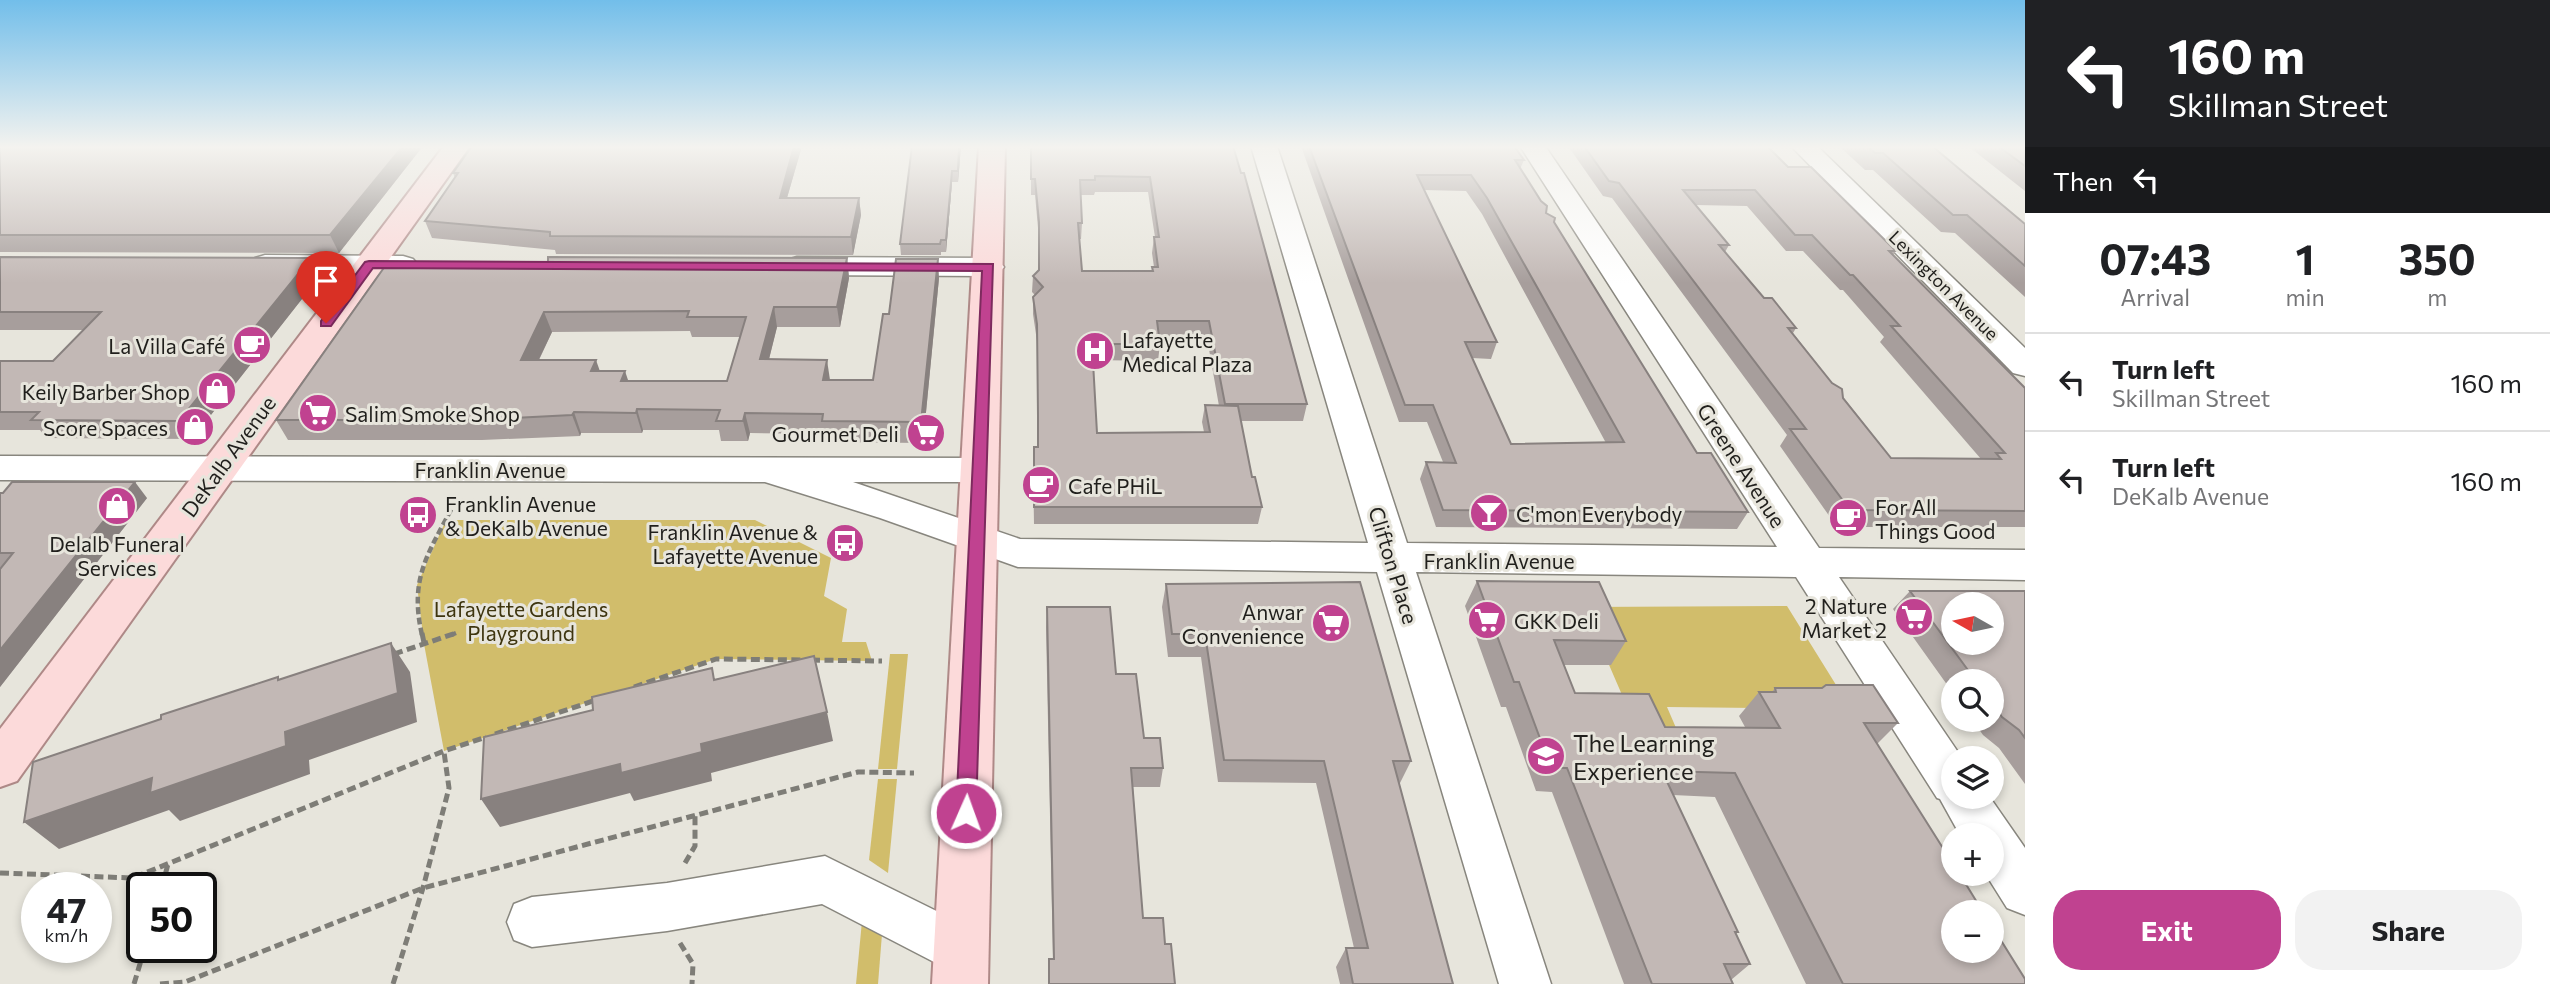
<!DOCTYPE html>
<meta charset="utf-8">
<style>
:root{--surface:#fff;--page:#f2f2f2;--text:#202124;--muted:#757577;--line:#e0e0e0;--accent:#c04290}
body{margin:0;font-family:Commissioner,sans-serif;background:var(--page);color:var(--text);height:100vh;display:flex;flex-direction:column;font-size:26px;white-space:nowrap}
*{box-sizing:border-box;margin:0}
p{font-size:23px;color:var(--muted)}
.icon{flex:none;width:38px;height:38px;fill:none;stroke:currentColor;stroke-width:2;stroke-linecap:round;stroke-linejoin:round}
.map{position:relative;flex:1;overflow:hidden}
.drawer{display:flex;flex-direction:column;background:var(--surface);width:525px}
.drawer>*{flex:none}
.guide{background:#202124;color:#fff;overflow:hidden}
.needle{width:46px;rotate:279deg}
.tools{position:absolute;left:1941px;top:592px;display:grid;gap:14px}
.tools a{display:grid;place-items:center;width:63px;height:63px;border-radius:50%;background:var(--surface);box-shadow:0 4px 10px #0003;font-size:35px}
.speed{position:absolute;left:21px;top:872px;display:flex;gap:14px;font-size:35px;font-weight:700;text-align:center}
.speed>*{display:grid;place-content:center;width:91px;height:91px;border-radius:50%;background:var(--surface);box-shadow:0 4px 10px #0003;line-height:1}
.speed small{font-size:18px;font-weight:400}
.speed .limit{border:4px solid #111;border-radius:10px;background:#fff;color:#111}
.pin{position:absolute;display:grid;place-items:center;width:60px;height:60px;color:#fff;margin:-72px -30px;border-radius:50% 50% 50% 0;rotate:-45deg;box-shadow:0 0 7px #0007}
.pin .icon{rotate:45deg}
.me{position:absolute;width:77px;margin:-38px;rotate:2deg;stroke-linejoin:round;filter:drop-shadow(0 0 5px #0008)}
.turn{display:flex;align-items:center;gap:24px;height:147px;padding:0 28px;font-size:32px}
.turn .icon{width:91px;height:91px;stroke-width:2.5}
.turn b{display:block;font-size:49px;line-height:60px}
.then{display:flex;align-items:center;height:66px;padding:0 28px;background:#0003;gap:14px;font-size:26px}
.eta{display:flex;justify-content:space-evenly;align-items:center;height:119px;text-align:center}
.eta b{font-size:42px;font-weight:700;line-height:49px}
.action{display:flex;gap:14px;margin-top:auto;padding:14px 28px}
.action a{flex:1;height:80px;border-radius:28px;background:var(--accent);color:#fff;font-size:28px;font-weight:700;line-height:80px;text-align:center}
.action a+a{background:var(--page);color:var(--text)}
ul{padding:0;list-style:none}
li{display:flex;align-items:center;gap:21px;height:98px;padding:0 28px;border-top:2px solid var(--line)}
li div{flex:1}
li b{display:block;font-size:26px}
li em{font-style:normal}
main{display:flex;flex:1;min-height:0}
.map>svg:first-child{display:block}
</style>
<main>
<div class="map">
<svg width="2025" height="984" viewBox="0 0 2025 984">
<rect width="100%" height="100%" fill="#e7e5dc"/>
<g fill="#d1bd6b">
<polygon points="446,520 755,520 831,558 824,596 847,609 842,642 866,642 872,661 716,659 444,751 424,644 417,585"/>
<polygon points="1787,606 1851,709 1667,707 1686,751 1632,718 1584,607"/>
<polygon points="890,654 908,654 897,769 878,769"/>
<polygon points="878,779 897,779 888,873 869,860"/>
<polygon points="862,921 882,934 878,984 856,984"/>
</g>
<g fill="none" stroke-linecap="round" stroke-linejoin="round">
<defs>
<g id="minor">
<polygon points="1251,146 1277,146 1407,543 1777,547 1520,146 1545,146 1819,548 2025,550 2025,580 1839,577 1962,758 1953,758 1953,796 1989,796 2025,848 2025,915 2007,908 1985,873 1992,873 1992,835 1960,835 1940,799 1937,798 1796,577 1416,572 1551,984 1499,984 1377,572 1018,567 880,518 765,482 0,480 0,456 980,458 993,461 998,470 993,479 980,482 853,482 1020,539 1368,543"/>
<polygon points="1791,146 1817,146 2025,348 2025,376 2013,373"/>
<polygon points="265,255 403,256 413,259 418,265 413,271 403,274 265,273 255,270 250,264 255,258"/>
<polygon points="797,257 989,258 999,261 1004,267 999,273 989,276 797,275 787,272 782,266 787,260"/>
<polygon points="825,856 979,932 987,950 979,968 961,976 822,904 667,931 532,947 514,940 507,922 514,904 532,897 667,883"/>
</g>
<g id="major">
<polygon points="444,146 470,146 17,781 0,787 0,729"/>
<polygon points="979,146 1005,146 988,984 932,984"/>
</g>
</defs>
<use href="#minor" stroke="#88867e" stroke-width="3"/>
<use href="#major" stroke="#ae8987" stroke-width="4"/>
<g stroke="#7e7d77" stroke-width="4.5" stroke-dasharray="7 3.5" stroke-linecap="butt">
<path d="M 422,635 C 409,578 428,554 453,506"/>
<polyline points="451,635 456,633"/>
</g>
<g stroke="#7e7d77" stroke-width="5" stroke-dasharray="9 4.5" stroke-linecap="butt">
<polyline points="422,633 424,643"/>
<polyline points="394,654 456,633"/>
<polyline points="811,660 882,661"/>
<polyline points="634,687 716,659 803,660"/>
<polyline points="495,734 596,700"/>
<polyline points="685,863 695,846 695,816"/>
<polyline points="0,873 133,878 444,751 486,737"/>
<polyline points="162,887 168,864"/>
<polyline points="680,943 693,964 692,984"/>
<polyline points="134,984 145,947"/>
<polyline points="160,984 185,982 423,888 858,772 914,773"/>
<polyline points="393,984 423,888 449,788 444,752"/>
</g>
<use href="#minor" fill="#fff" fill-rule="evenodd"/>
<use href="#major" fill="#fcdada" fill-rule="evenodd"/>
</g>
<g fill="#a79e9c" fill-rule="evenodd">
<polygon points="0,146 423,146 339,253 0,252"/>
<polygon points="472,146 802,146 787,198 859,198 861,215 853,255 556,254 555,250 432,238 425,221 455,178 453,173"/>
<polygon points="912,146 961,146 958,182 952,182 946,252 941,252 941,255 901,255 900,244"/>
<path d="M 1031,146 L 1233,146 L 1307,404 L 1303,421 L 1241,421 L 1252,477 L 1262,507 L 1258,524 L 1034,524 L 1033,464 L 1038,447 L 1037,341 L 1033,314 L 1033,297 L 1035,295 L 1032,292 L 1033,276 L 1038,270 L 1039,239 L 1035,195 L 1031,195 ZM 1095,192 L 1148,192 L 1155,237 L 1154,237 L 1152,253 L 1154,267 L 1152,267 L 1152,271 L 1082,271 L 1079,239 L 1081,239 L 1082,223 L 1080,195 L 1094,195 ZM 1159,338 L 1207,338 L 1219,406 L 1205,405 L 1202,422 L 1204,432 L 1097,433 L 1093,360 L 1158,361 L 1160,344 Z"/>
<path d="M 1301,146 L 1514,146 L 1524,160 L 1520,169 L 1546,213 L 1554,222 L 1697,453 L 1748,512 L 1737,529 L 1436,527 L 1420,479 L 1426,462 L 1443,462 L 1427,422 L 1399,422 ZM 1424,190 L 1466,191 L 1482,214 L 1606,443 L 1511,444 L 1472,358 L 1491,359 L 1497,342 Z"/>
<path d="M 1568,146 L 1767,146 L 1788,167 L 1896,251 L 1893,255 L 2025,388 L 2025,527 L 1837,527 L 1780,446 L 1787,435 L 1612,198 L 1603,196 ZM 1696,205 L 1747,206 L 1786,251 L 1803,251 L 1840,290 L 1843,290 L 1884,337 L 1880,342 L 1981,459 L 1891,458 L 1793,333 L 1796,328 L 1764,298 L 1725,252 L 1729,245 Z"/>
<polygon points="1839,146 1932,146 2025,224 2025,297 1955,233 1941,232 1873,170 1865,170"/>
<polygon points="1968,146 2025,146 2025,191"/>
<polygon points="0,257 311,258 320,276 192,439 46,438 40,430 0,430 0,361 53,361 84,330 0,330"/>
<path d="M 847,258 L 849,278 L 840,327 L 777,327 L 769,359 L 830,380 L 873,380 L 889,314 L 939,278 L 923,443 L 825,442 L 824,434 L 750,433 L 748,441 L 721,441 L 719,430 L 643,430 L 642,433 L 581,433 L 580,436 L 482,440 L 288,440 L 276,420 L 548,262 ZM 690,331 L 692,337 L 740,337 L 727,381 L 628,381 L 600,371 L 539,360 L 552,332 Z"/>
<polygon points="0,493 147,498 0,687"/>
<polygon points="1477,581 1626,641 1611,665 1564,665 1575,693 1665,727 1745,727 1739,716 1759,692 1772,692 1775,688 1898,723 1877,744 2025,984 1806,984 1715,797 1673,795 1738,932 1736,933 1750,964 1731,980 1733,984 1624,984 1552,792 1536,791 1506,707 1501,707 1465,606"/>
<polygon points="1166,584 1411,761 1400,783 1399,783 1453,984 1340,984 1336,967 1346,948 1354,948 1316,783 1218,782 1201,657 1168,657 1162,607"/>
<polygon points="1910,591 2025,591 2025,784 1999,748 1983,735 1972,719 1992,719 1992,681 1953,681 1953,693 1893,609"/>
<polygon points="1047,607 1116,674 1144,738 1163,768 1160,787 1133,787 1143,918 1165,944 1175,984 1048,984 1049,959 1053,959 1046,627"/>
</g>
<g fill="#88817f">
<polygon points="403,146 423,146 339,253 330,235"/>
<polygon points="794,146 802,146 782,215 780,198"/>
<polygon points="959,146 961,146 958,182 958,171"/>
<polygon points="952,171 952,182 946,252 946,240"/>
<polygon points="859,198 861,215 853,255 851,237"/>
<polygon points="311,258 320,276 192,439 179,421"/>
<polygon points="847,258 849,278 840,327 837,307"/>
<polygon points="938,259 939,278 923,443 921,422"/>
<polygon points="774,307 777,327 764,379 760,359"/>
<polygon points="544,312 552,332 529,380 521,360"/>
<polygon points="596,360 603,380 591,371"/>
<polygon points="827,360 830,380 823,380"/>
<polygon points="625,371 632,392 621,381"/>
<polygon points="637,409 643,430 642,433 636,413"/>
<polygon points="574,412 581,433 580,436 572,415"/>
<polygon points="745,413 750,433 748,441 743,421"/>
<polygon points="135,482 147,498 0,687 0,650"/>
<polygon points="391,643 410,672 417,722 309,760 310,774 180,821 169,810 59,849 24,822 285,732"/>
<polygon points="827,712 833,741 711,773 712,781 634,801 630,793 500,827 481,799"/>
</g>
<g fill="#c2b8b5" stroke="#88817f" stroke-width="2" fill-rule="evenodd">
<polygon points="0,146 403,146 330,235 0,235"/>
<polygon points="472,146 794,146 780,198 859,198 851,237 550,236 550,232 425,221 458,173 453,173"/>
<polygon points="912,146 959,146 958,171 952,171 946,240 941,240 940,244 900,244"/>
<path d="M 1031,146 L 1233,146 L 1241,173 L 1244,173 L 1307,404 L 1225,404 L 1209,321 L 1157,321 L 1160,344 L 1092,344 L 1097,433 L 1210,432 L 1205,405 L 1238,406 L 1252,477 L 1255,477 L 1262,507 L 1034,507 L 1034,447 L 1038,447 L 1038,416 L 1037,324 L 1033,297 L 1043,287 L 1033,276 L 1039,270 L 1039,222 L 1035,179 L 1031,179 ZM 1095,176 L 1150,177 L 1159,237 L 1154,237 L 1158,267 L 1152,267 L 1153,271 L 1082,271 L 1078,223 L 1082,223 L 1080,180 L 1095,180 Z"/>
<path d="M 1309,146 L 1514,146 L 1524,160 L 1515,160 L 1541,201 L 1547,206 L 1546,213 L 1555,218 L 1554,222 L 1697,453 L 1711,453 L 1748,512 L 1443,510 L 1426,462 L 1456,463 L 1433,405 L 1405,405 ZM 1417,175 L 1471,175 L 1487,198 L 1624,442 L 1511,444 L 1465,342 L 1497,342 Z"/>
<path d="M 1584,146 L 1767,146 L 1788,167 L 1811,167 L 1896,251 L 1889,251 L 2025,388 L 2025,511 L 1850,510 L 1790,429 L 1806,429 L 1619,183 L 1609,181 ZM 1683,190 L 1755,190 L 1795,235 L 1812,235 L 1850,275 L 1853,275 L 1900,326 L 1891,326 L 2005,453 L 1996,453 L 2001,459 L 1891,458 L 1843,398 L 1842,389 L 1832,383 L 1788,328 L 1796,328 L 1772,298 L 1764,298 L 1719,245 L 1729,245 Z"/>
<polygon points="1867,146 1932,146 2025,224 2025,266 1967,215 1953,215 1883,153 1875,153"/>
<polygon points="1998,146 2025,146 2025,166"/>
<polygon points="0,257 311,258 179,421 31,420 39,412 0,412 0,361 53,361 101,312 0,312"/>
<path d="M 548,257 L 847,258 L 837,307 L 774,307 L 760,359 L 827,360 L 823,380 L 873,380 L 883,314 L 889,314 L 896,259 L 938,259 L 921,422 L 822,421 L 823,414 L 745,413 L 743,421 L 716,421 L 720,410 L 637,409 L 636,413 L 574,412 L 572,415 L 473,420 L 276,420 L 388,262 L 548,262 ZM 689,311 L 687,317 L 746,317 L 727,381 L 621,381 L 625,371 L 591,371 L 596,360 L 521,360 L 544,312 Z"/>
<polygon points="12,482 135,482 0,650 0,569 13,553 0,553 0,493 3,493"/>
<polygon points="1477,581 1599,582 1626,641 1554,640 1575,693 1649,694 1665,727 1780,728 1759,692 1776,692 1775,688 1822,688 1826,685 1873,685 1898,723 1864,723 1953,864 1953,873 1959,873 1983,912 1953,912 1953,950 1992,950 1992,926 2025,979 2025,984 1843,984 1735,773 1662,771 1738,932 1735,932 1750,964 1724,964 1733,984 1652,984 1567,768 1551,768 1519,682 1514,682"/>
<polygon points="1360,582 1411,761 1393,761 1453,984 1353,984 1346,948 1368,948 1324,761 1224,760 1205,634 1172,634 1166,584"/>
<path d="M 1910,591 L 2025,591 L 2025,738 L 2019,730 L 2002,717 L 1992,702 L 1992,681 L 1976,681 ZM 1953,604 L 1992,604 L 1992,642 L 1953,642 Z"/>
<polygon points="1047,607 1110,607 1116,674 1136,674 1144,738 1160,738 1163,768 1131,768 1143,918 1163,918 1165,944 1171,944 1175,984 1049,984 1049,959 1054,959"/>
<polygon points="391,643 398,693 285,732 286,746 150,793 152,778 24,822 33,762 161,719 161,715 278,677 278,680"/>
<polygon points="814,656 827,712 701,744 702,752 621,773 620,764 481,799 484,737 593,710 592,697 712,668 714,680"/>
</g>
<linearGradient id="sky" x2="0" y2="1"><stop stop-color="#72beea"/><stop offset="0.52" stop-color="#f4f3ef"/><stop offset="1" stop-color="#f4f3ef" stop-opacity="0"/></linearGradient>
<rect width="2025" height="283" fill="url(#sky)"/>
<polygon fill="#c04290" stroke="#7d2b5e" stroke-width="2" points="369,261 993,264 976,813 973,820 966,823 959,820 956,813 982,271 373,268 331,326 321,326 321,321 365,262"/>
<defs>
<symbol id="cafe-disc" viewBox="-11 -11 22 22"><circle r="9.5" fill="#c04290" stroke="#e7e5dc"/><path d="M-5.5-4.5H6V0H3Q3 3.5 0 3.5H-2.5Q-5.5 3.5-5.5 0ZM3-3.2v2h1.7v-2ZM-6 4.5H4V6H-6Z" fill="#fff"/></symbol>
<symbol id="hospital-disc" viewBox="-11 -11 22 22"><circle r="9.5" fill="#c04290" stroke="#e7e5dc"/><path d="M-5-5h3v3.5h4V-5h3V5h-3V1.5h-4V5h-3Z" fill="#fff"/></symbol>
<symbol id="shop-disc" viewBox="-11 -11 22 22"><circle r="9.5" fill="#c04290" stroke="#e7e5dc"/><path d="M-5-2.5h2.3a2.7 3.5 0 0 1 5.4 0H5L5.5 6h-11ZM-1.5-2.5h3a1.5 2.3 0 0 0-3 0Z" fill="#fff"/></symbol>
<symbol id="supermarket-disc" viewBox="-11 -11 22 22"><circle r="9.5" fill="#c04290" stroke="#e7e5dc"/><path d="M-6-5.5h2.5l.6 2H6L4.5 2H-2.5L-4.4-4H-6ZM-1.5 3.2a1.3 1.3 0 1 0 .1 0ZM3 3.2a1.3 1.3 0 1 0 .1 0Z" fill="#fff"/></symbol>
<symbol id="bar-disc" viewBox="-11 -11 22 22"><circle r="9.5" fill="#c04290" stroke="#e7e5dc"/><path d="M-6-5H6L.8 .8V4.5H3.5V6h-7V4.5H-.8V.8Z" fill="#fff"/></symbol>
<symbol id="bus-disc" viewBox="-11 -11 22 22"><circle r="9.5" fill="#c04290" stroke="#e7e5dc"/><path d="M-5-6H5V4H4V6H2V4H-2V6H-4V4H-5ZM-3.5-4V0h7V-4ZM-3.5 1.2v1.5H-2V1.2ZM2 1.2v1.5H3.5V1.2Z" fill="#fff"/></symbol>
<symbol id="school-disc" viewBox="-11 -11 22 22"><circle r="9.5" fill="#c04290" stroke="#e7e5dc"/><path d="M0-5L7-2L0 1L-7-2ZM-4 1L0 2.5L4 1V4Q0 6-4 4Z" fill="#fff"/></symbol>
</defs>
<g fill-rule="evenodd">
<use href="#cafe-disc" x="230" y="323" width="44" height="44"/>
<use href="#hospital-disc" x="1073" y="329" width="44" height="44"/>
<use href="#shop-disc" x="195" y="369" width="44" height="44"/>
<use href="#supermarket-disc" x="296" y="391" width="44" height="44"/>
<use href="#shop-disc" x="173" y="405" width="44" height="44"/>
<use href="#supermarket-disc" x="904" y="411" width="44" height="44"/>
<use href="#cafe-disc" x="1019" y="463" width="44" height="44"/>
<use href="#shop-disc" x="95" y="484" width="44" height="44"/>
<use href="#bar-disc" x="1467" y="491" width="44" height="44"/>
<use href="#bus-disc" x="396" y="493" width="44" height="44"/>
<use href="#cafe-disc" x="1826" y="496" width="44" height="44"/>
<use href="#bus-disc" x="823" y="521" width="44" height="44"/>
<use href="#supermarket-disc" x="1892" y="595" width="44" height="44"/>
<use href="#supermarket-disc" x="1465" y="598" width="44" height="44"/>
<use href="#supermarket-disc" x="1309" y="601" width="44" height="44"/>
<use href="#school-disc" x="1524" y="734" width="44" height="44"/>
</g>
<g text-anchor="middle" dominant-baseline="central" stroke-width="6" stroke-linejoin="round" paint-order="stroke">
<g font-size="18" fill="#201f1c" stroke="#e7e5dc">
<text transform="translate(1944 285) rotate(45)">Lexington Avenue</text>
</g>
<g font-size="21" fill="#201f1c" stroke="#e7e5dc" text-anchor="start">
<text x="1122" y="339">Lafayette<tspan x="1122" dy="24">Medical Plaza</tspan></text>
<text x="225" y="345" text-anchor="end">La Villa Café</text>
<text x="190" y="391" text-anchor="end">Keily Barber Shop</text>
<text x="345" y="413">Salim Smoke Shop</text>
<text x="168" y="427" text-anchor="end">Score Spaces</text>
<text x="899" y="433" text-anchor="end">Gourmet Deli</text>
<text x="1068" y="485">Cafe PHiL</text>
<text x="445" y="503">Franklin Avenue<tspan x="445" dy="24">&amp; DeKalb Avenue</tspan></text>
<text x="1875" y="506">For All<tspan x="1875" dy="24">Things Good</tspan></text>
<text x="1516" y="513">C'mon Everybody</text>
<text x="818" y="531" text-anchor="end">Franklin Avenue &amp;<tspan x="818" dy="24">Lafayette Avenue</tspan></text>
<text x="117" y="543" text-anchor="middle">Delalb Funeral<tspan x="117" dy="24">Services</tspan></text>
<text x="1887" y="605" text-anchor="end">2 Nature<tspan x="1887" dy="24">Market 2</tspan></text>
<text x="1304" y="611" text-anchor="end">Anwar<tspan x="1304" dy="24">Convenience</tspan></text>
<text x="1514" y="620">GKK Deli</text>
</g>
<g font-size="21" fill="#201f1c" stroke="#e7e5dc">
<text transform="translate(228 456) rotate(-54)">DeKalb Avenue</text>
<text transform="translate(1742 465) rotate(57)">Greene Avenue</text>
<text x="490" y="469">Franklin Avenue</text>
<text x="1499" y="560">Franklin Avenue</text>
<text transform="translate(1394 565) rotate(73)">Clifton Place</text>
</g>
<g font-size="21" fill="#3e350f" stroke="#e7e5dc">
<text x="521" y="608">Lafayette Gardens<tspan x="521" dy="24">Playground</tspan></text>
</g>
<g font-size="24" fill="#201f1c" stroke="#e7e5dc" text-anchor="start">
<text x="1573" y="742">The Learning<tspan x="1573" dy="28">Experience</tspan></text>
</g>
</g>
</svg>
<div class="tools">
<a><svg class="needle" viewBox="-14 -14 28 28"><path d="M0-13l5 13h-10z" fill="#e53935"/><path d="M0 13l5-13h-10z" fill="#757577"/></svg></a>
<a><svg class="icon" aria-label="search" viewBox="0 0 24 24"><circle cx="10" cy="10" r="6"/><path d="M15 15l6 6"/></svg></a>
<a><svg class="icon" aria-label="layers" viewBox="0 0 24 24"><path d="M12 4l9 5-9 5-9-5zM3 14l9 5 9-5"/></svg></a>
<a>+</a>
<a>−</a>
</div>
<div class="speed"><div>47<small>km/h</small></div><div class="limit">50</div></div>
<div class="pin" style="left:326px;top:323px;background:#d93025"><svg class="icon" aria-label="arrive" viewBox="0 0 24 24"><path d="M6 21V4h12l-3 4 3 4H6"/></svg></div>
<svg class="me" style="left:966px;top:813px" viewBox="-20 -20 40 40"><circle r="17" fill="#c04290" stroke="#fff" stroke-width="3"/><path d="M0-11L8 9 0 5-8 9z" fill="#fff"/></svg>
</div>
<section class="drawer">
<div class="guide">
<div class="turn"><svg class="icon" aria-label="left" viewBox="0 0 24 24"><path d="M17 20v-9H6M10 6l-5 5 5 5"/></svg><div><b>160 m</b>Skillman Street</div></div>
<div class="then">Then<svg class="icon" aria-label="left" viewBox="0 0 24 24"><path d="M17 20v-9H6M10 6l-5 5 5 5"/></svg></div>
</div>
<div class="eta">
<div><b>07:43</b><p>Arrival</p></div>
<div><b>1</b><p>min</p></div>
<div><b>350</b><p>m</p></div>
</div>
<ul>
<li><svg class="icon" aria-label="left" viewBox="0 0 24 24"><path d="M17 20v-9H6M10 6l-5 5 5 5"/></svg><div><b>Turn left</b><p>Skillman Street</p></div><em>160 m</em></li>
<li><svg class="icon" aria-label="left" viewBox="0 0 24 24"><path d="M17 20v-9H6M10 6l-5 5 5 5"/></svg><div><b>Turn left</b><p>DeKalb Avenue</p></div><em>160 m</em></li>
</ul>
<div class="action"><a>Exit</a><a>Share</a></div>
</section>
</main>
